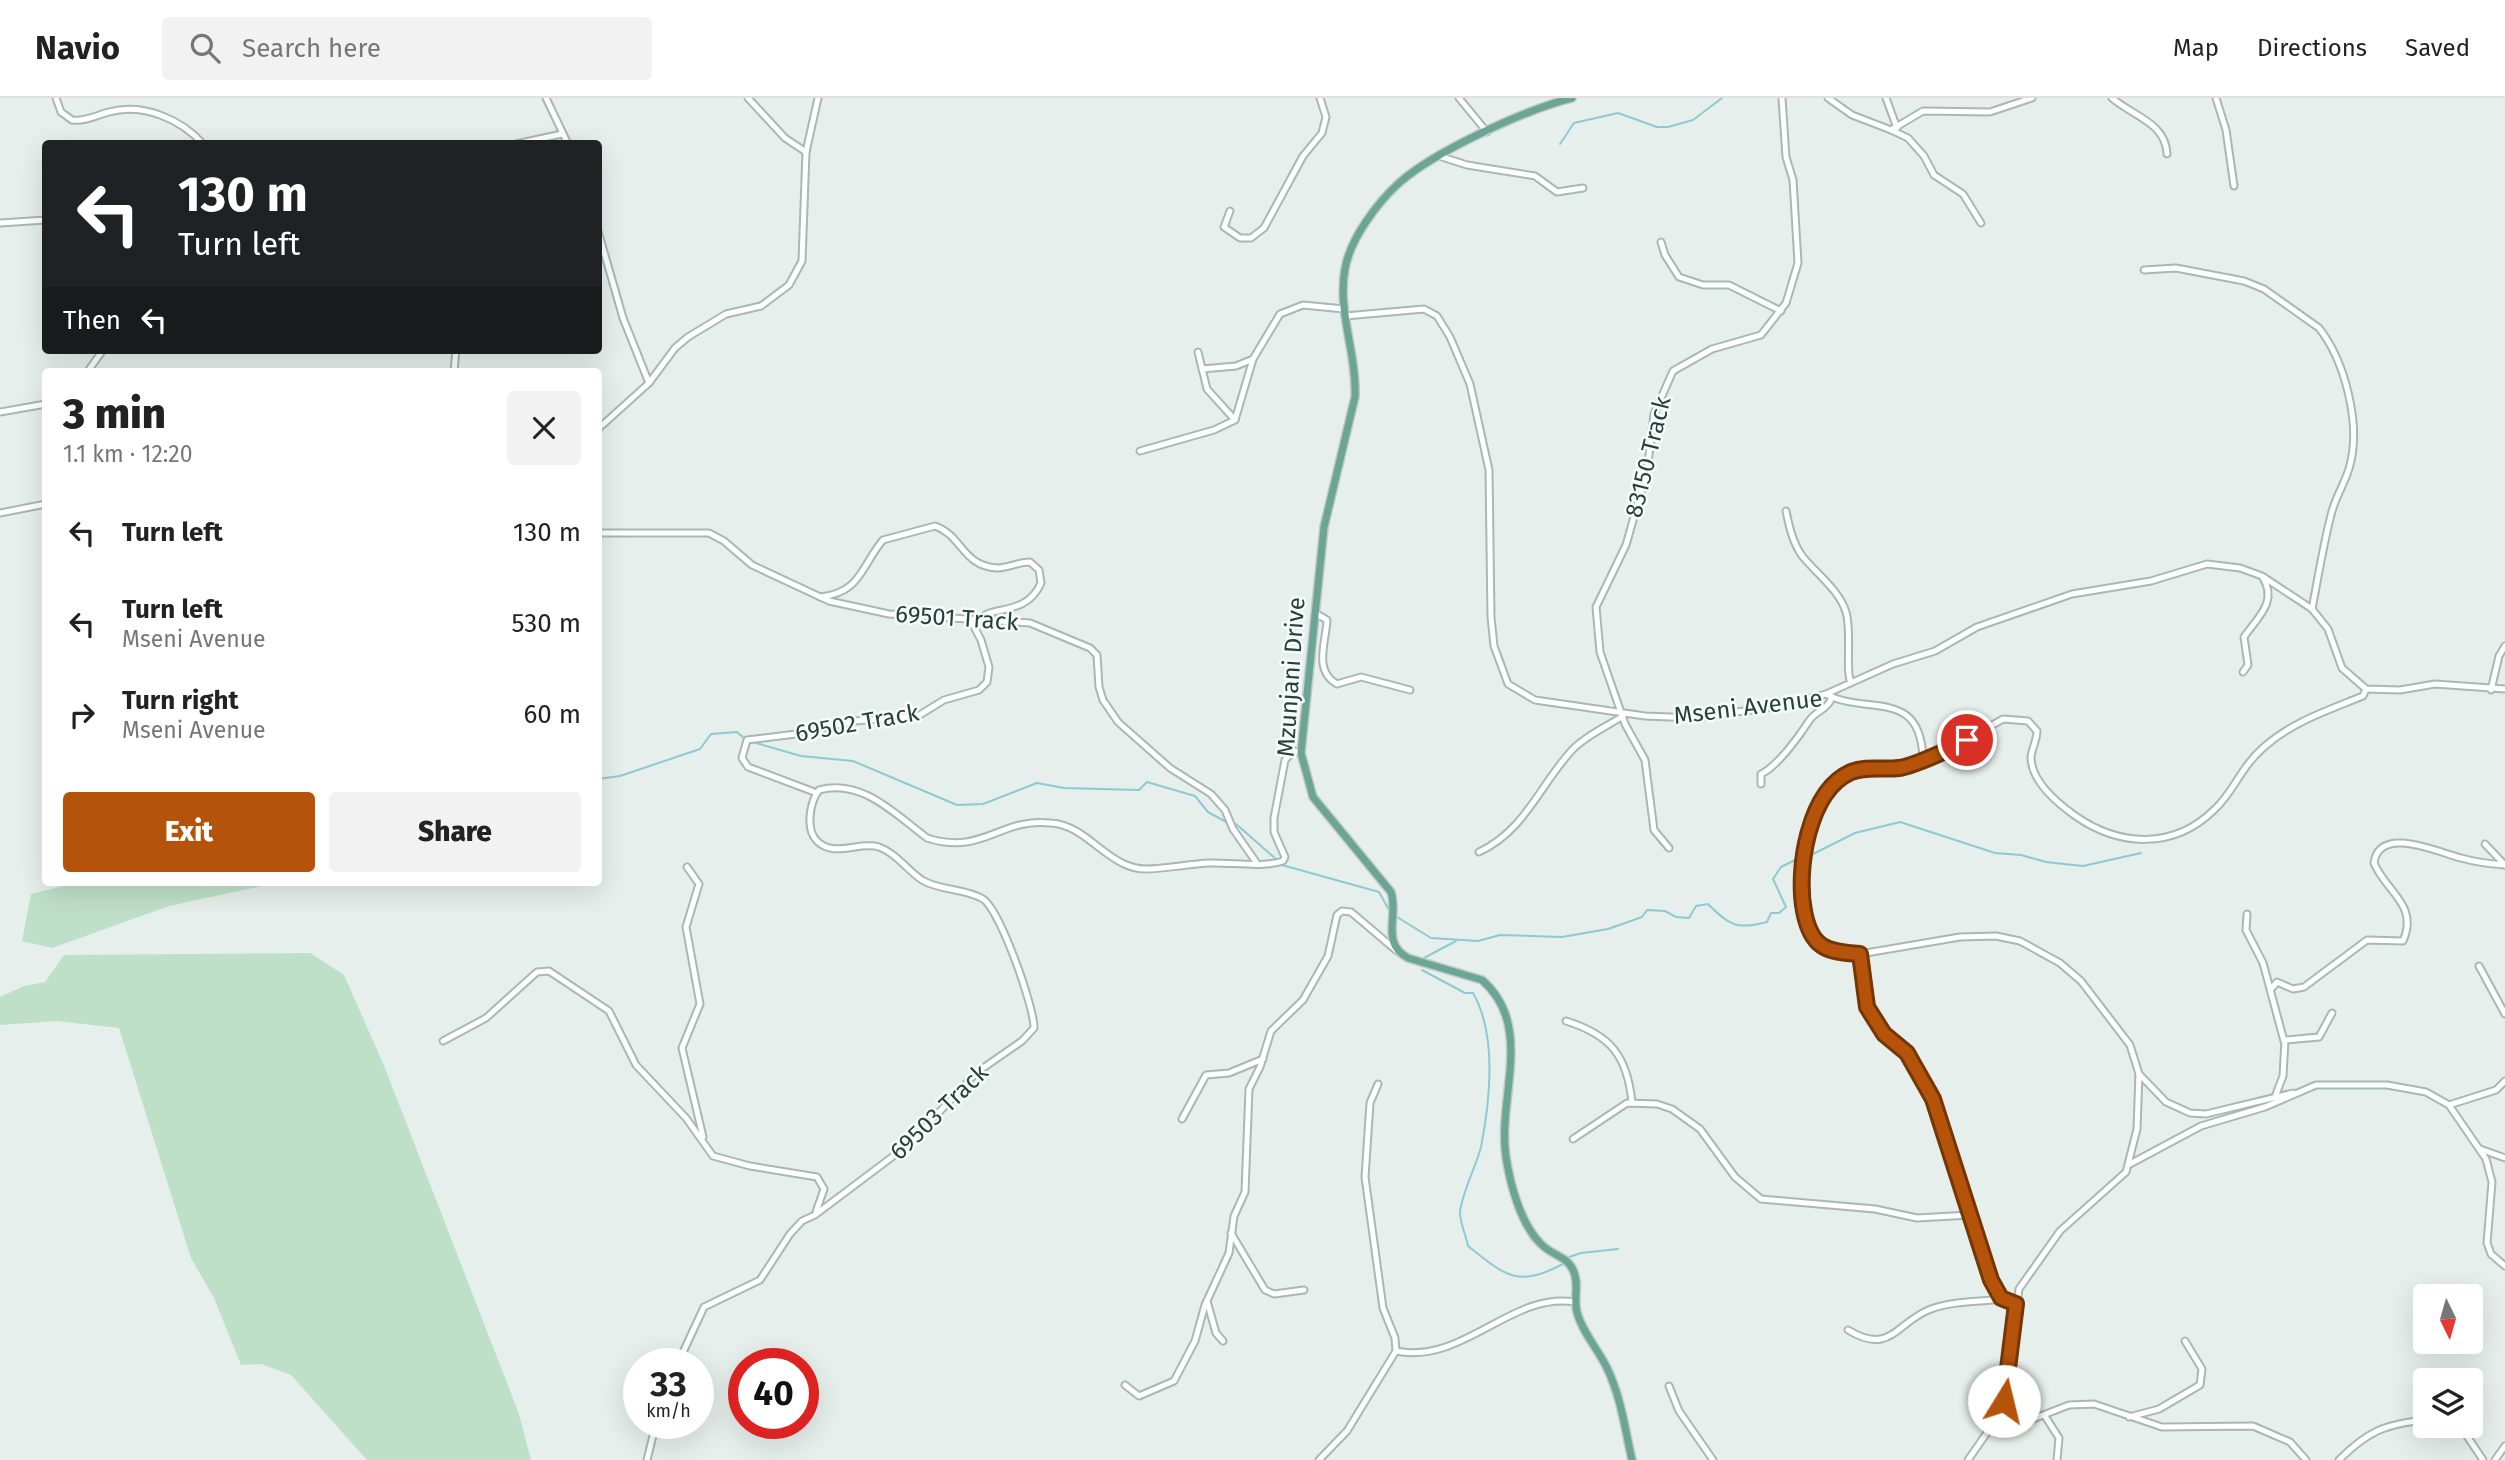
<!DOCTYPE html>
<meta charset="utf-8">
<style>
:root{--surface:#fff;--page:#f2f2f2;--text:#222;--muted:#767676;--line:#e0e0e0;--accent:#b45309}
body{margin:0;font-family:"Fira Sans",sans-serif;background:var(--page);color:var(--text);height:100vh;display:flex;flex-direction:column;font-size:26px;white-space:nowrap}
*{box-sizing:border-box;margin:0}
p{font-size:23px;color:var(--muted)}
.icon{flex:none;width:38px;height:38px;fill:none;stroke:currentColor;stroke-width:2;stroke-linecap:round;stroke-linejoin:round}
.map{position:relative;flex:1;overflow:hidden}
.side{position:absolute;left:42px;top:270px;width:560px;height:518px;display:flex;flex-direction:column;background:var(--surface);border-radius:7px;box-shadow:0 7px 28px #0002}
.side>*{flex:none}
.hud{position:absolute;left:42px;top:42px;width:560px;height:214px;border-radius:7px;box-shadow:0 7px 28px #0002;background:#202124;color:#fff;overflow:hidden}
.needle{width:46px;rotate:175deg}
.tools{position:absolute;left:2413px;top:1186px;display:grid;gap:14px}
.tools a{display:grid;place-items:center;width:70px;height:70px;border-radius:7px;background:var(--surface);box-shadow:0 7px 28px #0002;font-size:35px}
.speed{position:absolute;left:623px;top:1250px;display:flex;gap:14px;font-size:35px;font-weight:700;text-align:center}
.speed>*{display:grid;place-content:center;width:91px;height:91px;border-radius:50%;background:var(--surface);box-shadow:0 7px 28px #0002;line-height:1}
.speed small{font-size:18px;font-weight:400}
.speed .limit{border:10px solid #d22;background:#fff;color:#111}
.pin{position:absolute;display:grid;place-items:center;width:60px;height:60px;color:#fff;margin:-30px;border:4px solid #fff;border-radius:50%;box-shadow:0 2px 7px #0007}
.me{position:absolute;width:77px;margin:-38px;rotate:9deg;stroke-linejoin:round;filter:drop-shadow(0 0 5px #0008)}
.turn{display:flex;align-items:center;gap:24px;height:147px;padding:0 21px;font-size:32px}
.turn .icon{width:91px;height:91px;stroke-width:2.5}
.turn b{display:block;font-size:49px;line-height:60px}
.then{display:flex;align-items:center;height:66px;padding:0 21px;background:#0003;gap:14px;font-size:26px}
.round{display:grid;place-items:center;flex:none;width:74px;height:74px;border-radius:7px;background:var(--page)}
.head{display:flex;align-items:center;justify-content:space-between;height:119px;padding:0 21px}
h1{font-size:42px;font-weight:800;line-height:52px}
.button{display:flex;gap:14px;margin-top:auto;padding:14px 21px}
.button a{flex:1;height:80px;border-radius:7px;background:var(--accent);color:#fff;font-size:28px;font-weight:800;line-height:80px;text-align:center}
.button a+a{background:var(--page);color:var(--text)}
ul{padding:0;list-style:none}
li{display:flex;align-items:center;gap:21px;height:91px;padding:0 21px}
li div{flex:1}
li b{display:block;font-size:26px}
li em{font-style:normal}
header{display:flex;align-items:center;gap:42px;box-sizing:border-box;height:98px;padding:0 35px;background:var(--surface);border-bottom:2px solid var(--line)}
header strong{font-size:33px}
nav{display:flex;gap:38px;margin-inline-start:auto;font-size:24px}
.search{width:490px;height:63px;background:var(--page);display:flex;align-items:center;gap:18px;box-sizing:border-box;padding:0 24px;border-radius:7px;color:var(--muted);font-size:26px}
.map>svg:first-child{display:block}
</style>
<header>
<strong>Navio</strong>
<div class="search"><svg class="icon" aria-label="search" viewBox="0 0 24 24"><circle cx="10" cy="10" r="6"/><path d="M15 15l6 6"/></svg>Search here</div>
<nav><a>Map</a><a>Directions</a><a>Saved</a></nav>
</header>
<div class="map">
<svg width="2505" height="1362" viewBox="0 0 2505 1362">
<rect width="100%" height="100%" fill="#e6efeb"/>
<g fill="#bfe0c8">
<polygon points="79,784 281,784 169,808 52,850 22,843 31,796"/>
<polygon points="310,855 344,877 385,970 519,1316 531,1362 367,1362 291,1277 261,1266 241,1267 214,1200 191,1160 119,930 56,923 0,927 0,899 24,888 45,884 64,857"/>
</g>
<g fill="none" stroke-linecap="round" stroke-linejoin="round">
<g stroke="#8ec9d4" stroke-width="2">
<polyline points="1560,46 1574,25 1618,15 1657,29 1668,29 1693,22 1722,0"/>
<polyline points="749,643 801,658 853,663 957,707 983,706 1037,685 1064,690 1139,692 1147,684 1195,698 1208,714 1228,725"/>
<polyline points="598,681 620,678 700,651 711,636 737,634 744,640"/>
<polyline points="1236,726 1277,762"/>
<polyline points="1809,758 1855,735 1900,724 1995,755 2021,757 2046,764 2083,768 2141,755"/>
<polyline points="1282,767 1379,794 1389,812"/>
<path d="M 1397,819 L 1431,840 L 1478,843 L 1500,837 L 1562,839 L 1608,831 L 1642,819 L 1647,812 L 1665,813 L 1676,819 L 1689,820 L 1696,808 L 1708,806 C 1730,828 1737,832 1767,824 L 1771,815 L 1779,815 L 1786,809 L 1773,781 L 1781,769 L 1801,759"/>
<polyline points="1424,860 1456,843"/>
<path d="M 1422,872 L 1465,895 L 1473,895 C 1497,937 1490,1003 1481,1049 C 1477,1066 1459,1102 1460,1116 C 1461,1127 1466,1138 1468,1148 C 1506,1178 1517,1190 1563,1166"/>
<polyline points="1569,1159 1581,1155 1618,1151"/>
</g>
<defs>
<g id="minor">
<path d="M 56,0 L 61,14 L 72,22 C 84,24 97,17 109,14 C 142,5 180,20 203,46"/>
<polyline points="546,0 568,46"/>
<polyline points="748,0 785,40 806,54"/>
<polyline points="1459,0 1487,34"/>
<polyline points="1828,0 1852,17 1891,32"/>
<polyline points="1886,0 1897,30"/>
<path d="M 2112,0 C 2133,18 2166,25 2167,56"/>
<polyline points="2216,0 2226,32 2234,88"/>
<polyline points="516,46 562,36"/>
<polyline points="1439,58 1467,67 1535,78 1557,94 1583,90"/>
<polyline points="1230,113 1224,129 1240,140 1251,140 1264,130 1303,58 1322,35 1326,19 1320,0"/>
<polyline points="0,125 46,122"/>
<polyline points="1981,125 1963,96 1934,77 1924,58 1908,40 1891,32 1923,13 1990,14 2032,0"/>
<polyline points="598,133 623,220 649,285"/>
<polyline points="1661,144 1665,157 1679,179 1703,187 1729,187 1781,213"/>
<path d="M 2144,172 L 2176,170 L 2244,183 L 2264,191 L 2319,230 C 2345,263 2361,326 2350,367 C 2346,384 2335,399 2331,417 C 2323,448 2318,480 2312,511"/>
<polyline points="1345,218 1424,211 1437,218 1450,239 1470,286 1489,372 1491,519 1494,548 1508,586 1535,602 1645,618 1695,620 1779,608 1826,596 1893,566 1935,553 1977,529 2072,496 2151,483 2207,466 2240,470 2262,478 2312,511 2328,531 2342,570 2366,591 2400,592 2435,586 2505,591"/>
<polyline points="1198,254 1207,291 1235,322"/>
<polyline points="1202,271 1236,268 1253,261"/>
<polyline points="88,273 103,252"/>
<polyline points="454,273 456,252"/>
<polyline points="0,314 46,306"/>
<polyline points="598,331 649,285 675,250 688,239 726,216 761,208 789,187 802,163 806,54 818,0"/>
<polyline points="1140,353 1214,332 1235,322 1253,261 1280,216 1303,207 1344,211"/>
<path d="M 1786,413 C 1789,428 1793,446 1803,459 C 1817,476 1839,492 1846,514 C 1852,533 1845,575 1851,584"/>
<polyline points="0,415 46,406"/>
<polyline points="598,435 709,435 724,443 752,467 829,503 889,516 1030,525 1090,550 1097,557 1099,589 1103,602 1118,624 1170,670 1211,696 1225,712 1233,731 1256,764"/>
<path d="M 820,499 C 861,495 861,468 883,442 L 935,428 C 962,437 962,468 997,470 C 1008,470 1018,464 1030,464 L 1039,472 L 1041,485 C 1026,520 988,506 979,523"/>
<path d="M 1315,515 L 1327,522 C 1326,544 1313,573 1337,586 L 1361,579 L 1410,592"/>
<path d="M 2243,574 L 2248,567 L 2244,539 C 2257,520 2278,504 2263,480"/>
<polyline points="2491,592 2499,558 2505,548"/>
<path d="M 1826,596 C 1867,618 1920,589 1923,660 L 1899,670 L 1868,670 L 1849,675 L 1833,689 L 1814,720 L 1803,749 L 1802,775 L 1803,808 L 1814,841 L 1831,854 L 1860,856 L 1960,839 L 1996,838 L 2020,843 L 2060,865 L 2081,883 L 2130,947 L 2139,976 L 2137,1031 L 2126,1074 L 2060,1133 L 2019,1191 L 2004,1303 L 1998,1319 L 1968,1362"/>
<path d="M 1923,660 L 1954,649 L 2003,621 L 2028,623 L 2037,633 C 2037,642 2032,650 2031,659 C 2031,683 2056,704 2074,717 C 2119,749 2174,752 2215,711 C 2235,692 2240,670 2264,649 C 2292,624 2329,612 2363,598 L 2366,591"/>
<path d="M 1761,686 L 1761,676 C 1778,668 1800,637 1809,623 C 1815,613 1828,612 1832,599"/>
<polyline points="817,695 748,669 742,660 747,642 796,636 854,623 918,618 944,602 979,592 987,584 989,569 981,542 971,523"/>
<polyline points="2485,746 2505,767"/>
<polyline points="1669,750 1654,732 1645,662 1625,626 1600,554 1596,509 1626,447 1647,373 1654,316 1673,273 1712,251 1761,237 1786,205 1798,165 1793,82 1786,59 1782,0"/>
<path d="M 1479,754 C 1526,732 1540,686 1573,651 C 1588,636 1606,629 1623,618"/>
<polyline points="687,769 699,786 686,829 700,906 682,950 703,1039"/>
<polyline points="2247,816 2246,832 2263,865 2284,943"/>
<polyline points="1860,856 1865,904 1884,936 1907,955 1933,1001 1956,1065 1977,1142 2002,1201 2016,1206"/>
<polyline points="2479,868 2505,916"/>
<path d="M 2271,891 L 2277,884 L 2293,891 L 2304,889 L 2367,842 L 2403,843 C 2419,807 2386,794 2374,765 C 2379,726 2440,755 2461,760 C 2475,764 2490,766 2505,767"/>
<path d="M 1566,923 C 1611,937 1627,958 1632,1004"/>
<polyline points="443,943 486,920 537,874 549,873 609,913 636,967 686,1020 713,1058 750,1068 817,1079 824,1091 816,1114"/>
<polyline points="2139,976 2166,1004 2190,1015 2206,1016 2293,995"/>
<polyline points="2275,999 2283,978 2285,942 2319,939 2332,915"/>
<polyline points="2449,1007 2496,992 2505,983"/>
<polyline points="1182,1021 1206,977 1229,975 1263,961"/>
<polyline points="1573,1041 1627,1005 1657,1006 1672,1011 1700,1031 1735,1079 1761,1101 1875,1111 1917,1120 1970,1117"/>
<polyline points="2480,1051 2505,1060"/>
<polyline points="2130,1066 2201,1028 2265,1009 2316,987 2387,987 2426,994 2449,1007 2486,1061 2492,1084 2487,1145 2491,1156 2505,1168"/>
<polyline points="1231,1135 1265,1192 1274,1196 1304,1192"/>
<polyline points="1207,1203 1216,1235 1223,1243"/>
<path d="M 1848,1232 C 1891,1258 1896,1224 1931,1211 C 1952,1203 1979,1204 2002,1201"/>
<path d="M 1396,1253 C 1463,1267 1512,1193 1575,1204"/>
<path d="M 678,1265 L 704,1209 L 760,1182 L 790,1136 L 802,1123 L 815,1117 L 908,1047 L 976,975 L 1022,943 L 1034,930 C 1034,908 1000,812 983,801 C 965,790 940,793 922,782 C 907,772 896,755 879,749 C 859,743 834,760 817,743 C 805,731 810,704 819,692 C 862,680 896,717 927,740 C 983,758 1000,719 1051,725 C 1081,727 1098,754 1124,766 C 1131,769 1137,771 1145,771 C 1166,771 1188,766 1209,765 C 1230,764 1264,770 1283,763 L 1285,759 L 1274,734 L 1274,720 L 1285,662 L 1294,653 L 1301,655"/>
<polyline points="1125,1287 1139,1298 1174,1283 1195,1243 1205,1207 1229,1155 1234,1118 1245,1094 1249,991 1260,969 1271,933 1303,902 1328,858 1337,817 1342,813 1351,814 1397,853"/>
<polyline points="1669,1288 1679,1313 1713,1362"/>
<polyline points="2045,1318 2059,1340 2057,1362"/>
<polyline points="2129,1319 2159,1311 2200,1287 2202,1271 2185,1243"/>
<polyline points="2455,1328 2467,1338 2483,1362"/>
<polyline points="1988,1332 2007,1331 2069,1307 2094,1306 2162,1329 2253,1328 2290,1344 2306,1362"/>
<polyline points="647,1362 656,1325"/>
<polyline points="1319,1362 1347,1333 1396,1253 1395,1240 1383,1210 1365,1079 1370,1005 1378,986"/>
<path d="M 2339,1362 C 2368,1333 2385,1326 2426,1322"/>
<polyline points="2495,1362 2505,1348"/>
</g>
<path id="major" d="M 1572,0 C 1525,12 1435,53 1399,85 C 1377,105 1350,141 1345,171 C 1337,213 1357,256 1355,299 L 1324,429 L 1301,655 L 1313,699 L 1391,794 C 1399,818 1380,845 1408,860 L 1482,882 C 1535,928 1497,1000 1506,1059 C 1510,1086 1521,1127 1541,1146 C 1551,1157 1567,1158 1573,1172 C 1580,1186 1573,1200 1577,1214 C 1582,1234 1598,1251 1607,1270 C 1621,1299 1625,1331 1632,1362"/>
</defs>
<use href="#minor" stroke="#a8b8b2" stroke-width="9"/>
<use href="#major" stroke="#c2cac8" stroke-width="10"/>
<use href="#minor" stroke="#fff" stroke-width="5"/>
<use href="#major" stroke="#6aa596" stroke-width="7"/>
</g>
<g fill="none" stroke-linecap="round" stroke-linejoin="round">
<defs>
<path id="route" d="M 1967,642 C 1953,650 1914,668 1899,670 C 1882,672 1867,668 1851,674 C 1808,693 1796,772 1804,813 C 1811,850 1826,854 1860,856 L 1867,909 L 1884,936 L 1907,955 L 1933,1001 L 1991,1182 L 2001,1200 L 2016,1206 L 2004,1303"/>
</defs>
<use href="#route" stroke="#753606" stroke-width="18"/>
<use href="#route" stroke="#b45309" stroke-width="12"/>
</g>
<g text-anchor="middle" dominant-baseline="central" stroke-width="5" stroke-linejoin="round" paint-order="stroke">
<g font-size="24" fill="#24423a" stroke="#f7fbf9">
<text transform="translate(1648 359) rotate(-76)">83150 Track</text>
<text transform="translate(957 520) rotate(4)">69501 Track</text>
<text transform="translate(1291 579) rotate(-86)">Mzunjani Drive</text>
<text transform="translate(1748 609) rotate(-7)">Mseni Avenue</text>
<text transform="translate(857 625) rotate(-10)">69502 Track</text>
<text transform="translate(939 1014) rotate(-44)">69503 Track</text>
</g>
</g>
</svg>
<div class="tools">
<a><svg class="needle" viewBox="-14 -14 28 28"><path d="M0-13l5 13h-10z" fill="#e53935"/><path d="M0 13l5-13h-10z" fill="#767676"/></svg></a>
<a><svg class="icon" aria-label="layers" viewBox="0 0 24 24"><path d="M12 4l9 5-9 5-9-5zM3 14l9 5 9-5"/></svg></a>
</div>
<div class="speed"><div>33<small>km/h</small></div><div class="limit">40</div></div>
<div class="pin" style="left:1967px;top:642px;background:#d93025"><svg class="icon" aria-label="arrive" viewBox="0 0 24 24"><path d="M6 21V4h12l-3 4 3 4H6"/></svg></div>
<svg class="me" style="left:2004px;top:1303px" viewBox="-20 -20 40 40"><circle r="19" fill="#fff"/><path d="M0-13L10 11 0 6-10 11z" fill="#b45309"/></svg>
<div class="hud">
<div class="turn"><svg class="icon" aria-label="left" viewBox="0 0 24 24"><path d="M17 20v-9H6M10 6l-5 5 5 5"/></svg><div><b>130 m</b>Turn left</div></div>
<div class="then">Then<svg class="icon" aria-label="left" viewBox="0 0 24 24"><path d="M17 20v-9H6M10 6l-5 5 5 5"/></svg></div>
</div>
<section class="side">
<div class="head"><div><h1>3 min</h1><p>1.1 km · 12:20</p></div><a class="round"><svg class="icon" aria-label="close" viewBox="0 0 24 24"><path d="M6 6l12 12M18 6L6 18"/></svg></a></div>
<ul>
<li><svg class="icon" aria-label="left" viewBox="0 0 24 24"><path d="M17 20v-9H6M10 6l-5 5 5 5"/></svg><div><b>Turn left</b></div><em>130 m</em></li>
<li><svg class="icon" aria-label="left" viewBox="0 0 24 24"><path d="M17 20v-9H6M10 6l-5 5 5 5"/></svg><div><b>Turn left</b><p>Mseni Avenue</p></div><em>530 m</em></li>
<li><svg class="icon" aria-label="right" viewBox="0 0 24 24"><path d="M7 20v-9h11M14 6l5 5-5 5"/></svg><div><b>Turn right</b><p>Mseni Avenue</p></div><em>60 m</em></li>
</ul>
<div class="button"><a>Exit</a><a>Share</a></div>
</section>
</div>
